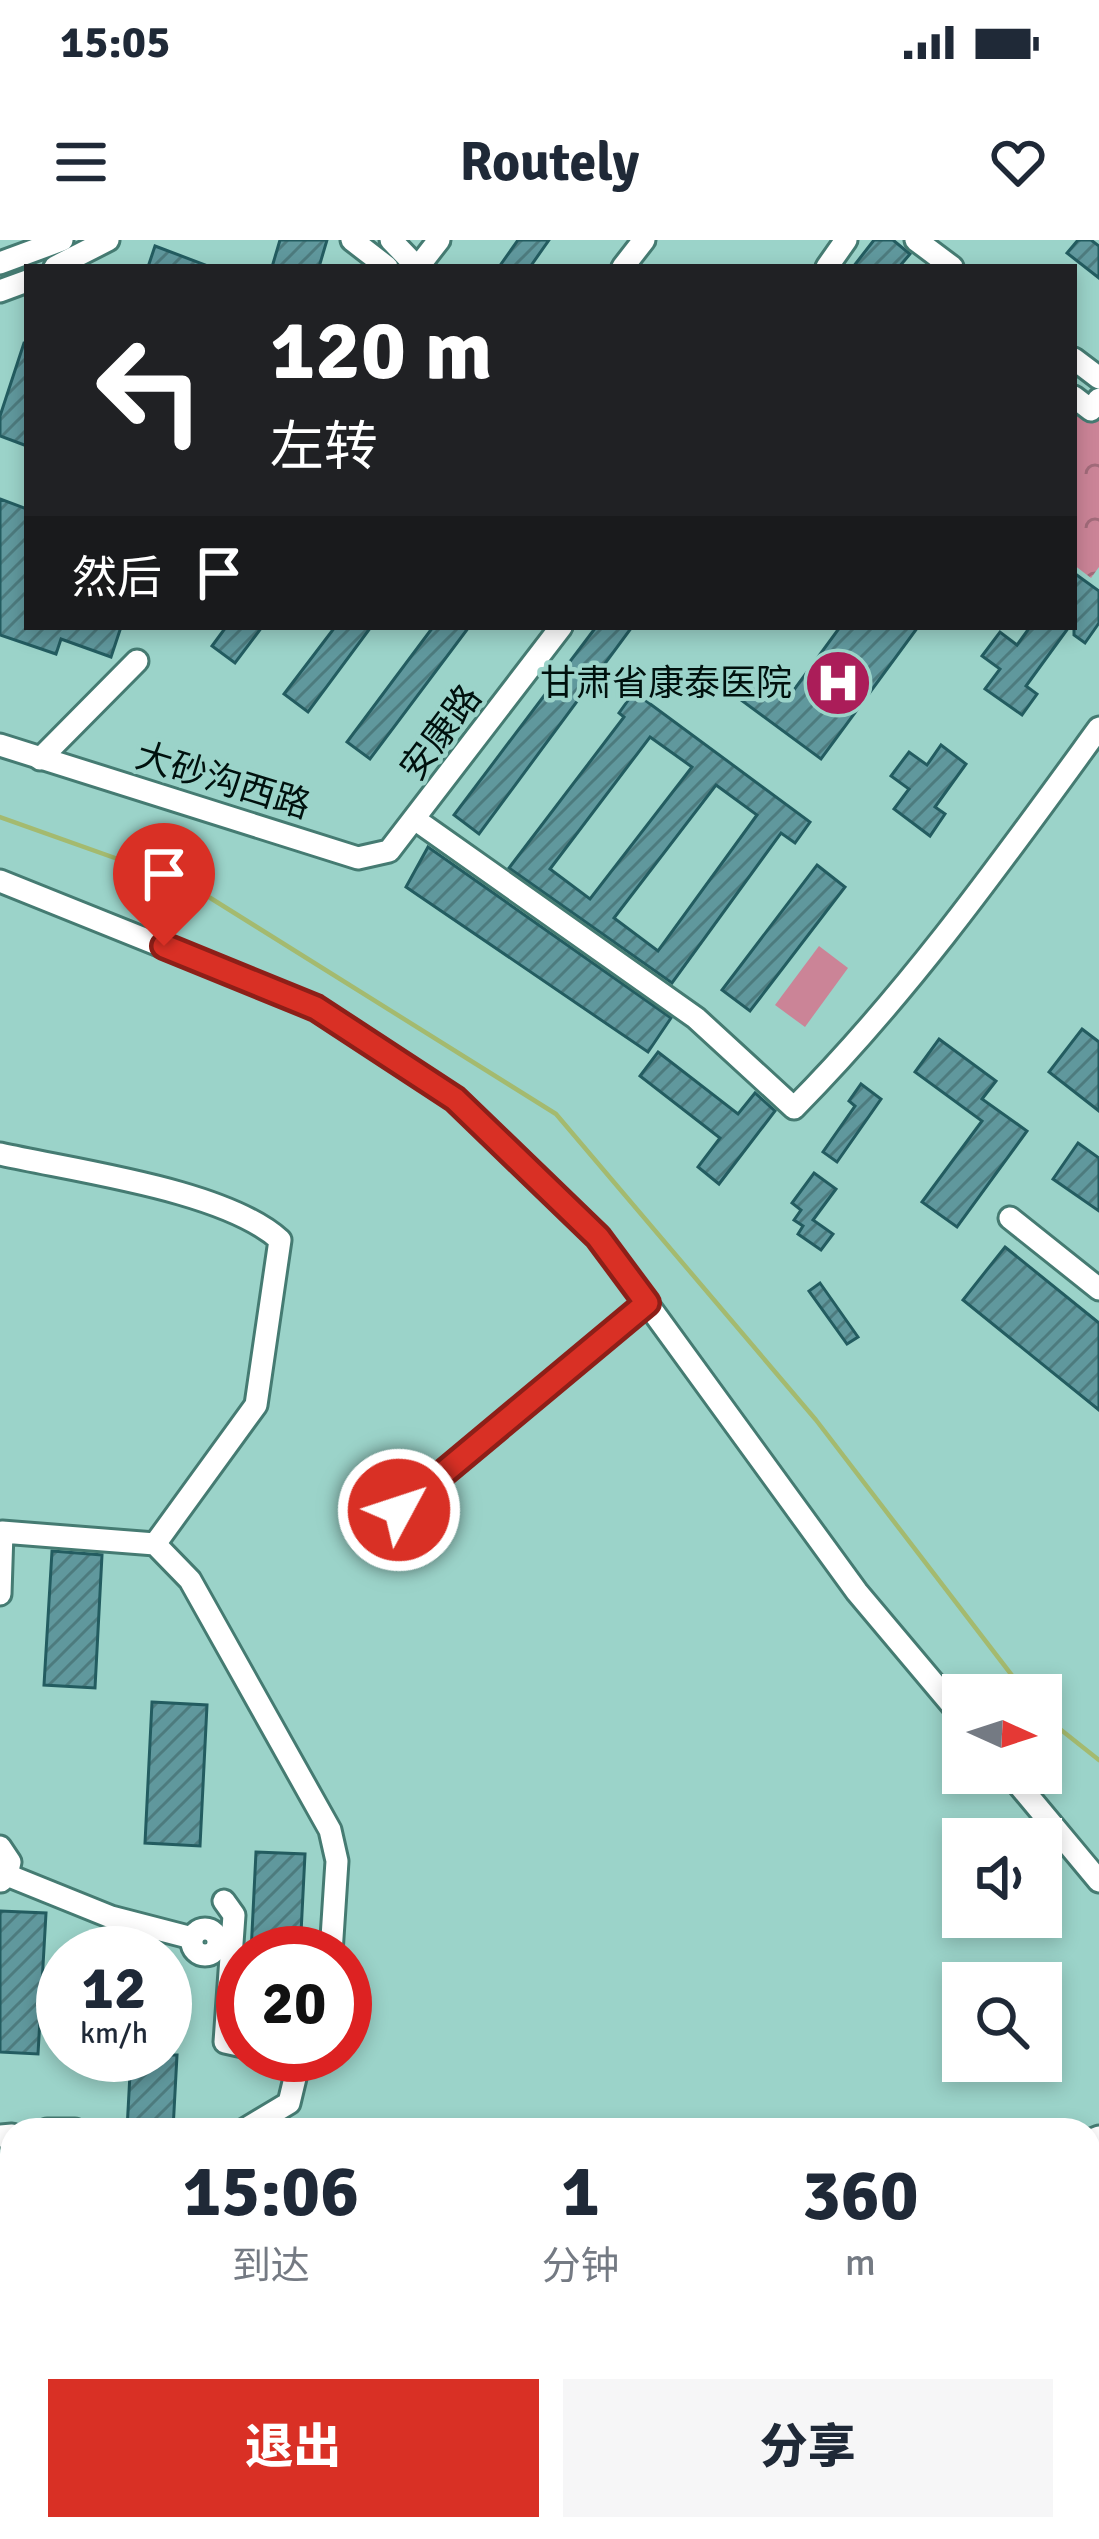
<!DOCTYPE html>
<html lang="zh">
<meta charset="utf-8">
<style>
:root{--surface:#fff;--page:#f6f6f7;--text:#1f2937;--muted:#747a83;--accent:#d93025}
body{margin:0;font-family:Signika,"Noto Sans SC",sans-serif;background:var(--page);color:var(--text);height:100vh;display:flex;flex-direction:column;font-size:45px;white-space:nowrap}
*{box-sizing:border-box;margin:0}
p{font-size:39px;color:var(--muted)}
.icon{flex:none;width:66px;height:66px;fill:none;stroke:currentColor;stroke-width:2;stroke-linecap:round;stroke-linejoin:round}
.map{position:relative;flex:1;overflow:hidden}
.sheet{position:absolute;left:0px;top:1878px;width:1101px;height:423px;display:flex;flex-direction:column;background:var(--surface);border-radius:36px 36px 0 0;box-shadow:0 6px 18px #0003}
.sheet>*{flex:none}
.guide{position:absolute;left:24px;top:24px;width:1053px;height:366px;border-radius:0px;box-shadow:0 6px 18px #0003;background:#202124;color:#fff;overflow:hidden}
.needle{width:78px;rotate:93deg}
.controls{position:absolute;left:942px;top:1434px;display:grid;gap:24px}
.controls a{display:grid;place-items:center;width:120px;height:120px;border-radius:0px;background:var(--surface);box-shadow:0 6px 18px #0003;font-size:60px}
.speed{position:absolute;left:36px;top:1686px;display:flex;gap:24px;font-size:60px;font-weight:700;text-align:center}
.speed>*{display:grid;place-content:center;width:156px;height:156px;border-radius:50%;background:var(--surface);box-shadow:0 6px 18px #0003;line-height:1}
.speed small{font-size:30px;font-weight:400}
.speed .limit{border:18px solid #d22;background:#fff;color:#111}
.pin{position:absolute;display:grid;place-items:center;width:102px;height:102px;color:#fff;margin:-123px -51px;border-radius:50% 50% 50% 0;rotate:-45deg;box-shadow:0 0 12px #0007}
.pin .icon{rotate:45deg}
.me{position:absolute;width:132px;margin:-66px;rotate:50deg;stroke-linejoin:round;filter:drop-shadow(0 0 9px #0008)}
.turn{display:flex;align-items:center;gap:42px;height:252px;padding:0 48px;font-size:54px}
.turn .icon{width:156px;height:156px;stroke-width:2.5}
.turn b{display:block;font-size:84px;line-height:102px}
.then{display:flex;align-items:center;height:114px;padding:0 48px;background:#0003;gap:24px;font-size:45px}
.eta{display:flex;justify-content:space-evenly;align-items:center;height:204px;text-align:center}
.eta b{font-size:72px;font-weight:800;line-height:84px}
.button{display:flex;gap:24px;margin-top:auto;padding:24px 48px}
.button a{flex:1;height:138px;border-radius:0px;background:var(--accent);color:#fff;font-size:48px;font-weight:800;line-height:138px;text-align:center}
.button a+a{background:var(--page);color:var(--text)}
.status{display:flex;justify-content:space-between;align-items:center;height:84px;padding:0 60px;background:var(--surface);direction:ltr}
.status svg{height:33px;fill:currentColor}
header{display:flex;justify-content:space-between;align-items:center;height:156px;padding:0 48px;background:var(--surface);font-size:54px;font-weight:800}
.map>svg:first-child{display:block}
</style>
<div class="status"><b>15:05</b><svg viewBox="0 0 49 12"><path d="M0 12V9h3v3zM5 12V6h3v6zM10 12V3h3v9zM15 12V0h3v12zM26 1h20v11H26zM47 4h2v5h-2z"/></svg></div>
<header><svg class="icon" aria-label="menu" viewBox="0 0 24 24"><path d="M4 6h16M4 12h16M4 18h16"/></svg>Routely<svg class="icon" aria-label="heart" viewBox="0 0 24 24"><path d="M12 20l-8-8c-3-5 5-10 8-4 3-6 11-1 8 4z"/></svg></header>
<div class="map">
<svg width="1099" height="2299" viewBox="0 0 1099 2299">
<defs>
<pattern id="park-crowns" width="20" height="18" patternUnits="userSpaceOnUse" patternTransform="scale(3)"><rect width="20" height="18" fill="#cb8497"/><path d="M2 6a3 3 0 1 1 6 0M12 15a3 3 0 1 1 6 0" fill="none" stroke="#a26b7a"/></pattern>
<pattern id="building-hatch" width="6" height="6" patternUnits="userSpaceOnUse" patternTransform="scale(3)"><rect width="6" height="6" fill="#60989d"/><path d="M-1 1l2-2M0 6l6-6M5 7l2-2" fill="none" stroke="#4d7b7e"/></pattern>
</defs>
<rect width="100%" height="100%" fill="#9bd3c9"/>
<polygon fill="url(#park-crowns)" points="1074,160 1099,179 1099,327 1091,338 1074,325"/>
<polygon fill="#cb8497" points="819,706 848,728 805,787 775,765"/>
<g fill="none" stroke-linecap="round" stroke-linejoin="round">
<g stroke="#a4ba6f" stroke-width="4.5">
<polyline points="0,577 188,644 556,874 816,1180 1027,1455"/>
<polyline points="1041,1474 1099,1520"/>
</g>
</g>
<g fill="url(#building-hatch)" stroke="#235c60" stroke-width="3" fill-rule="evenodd">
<polygon points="280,0 327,0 319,27 272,27"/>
<polygon points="518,0 549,0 530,27 499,27"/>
<polygon points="874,0 893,0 910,14 899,27 853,27"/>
<polygon points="1078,0 1091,0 1099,6 1099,38 1067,13"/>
<polygon points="155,6 208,26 207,27 148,27"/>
<polygon points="24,103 27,103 27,206 0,196 0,176"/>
<polygon points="0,259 27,269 27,387 121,387 111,417 61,399 56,414 0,395"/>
<polygon points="1074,333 1099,351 1099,383 1085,403 1074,395"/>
<polygon points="226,387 262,387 235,423 212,406"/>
<polygon points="335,387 371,387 308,472 284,454"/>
<polygon points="433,387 469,387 370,519 347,502"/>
<polygon points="596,387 632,387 479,594 454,575"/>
<polygon points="840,387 918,387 821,519 741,460 761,432 791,454"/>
<polygon points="1030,387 1069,387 1026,446 1037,454 1022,475 985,449 1000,429 982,416 1000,392 1017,405"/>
<path d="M 634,452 L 810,582 L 795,603 L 781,593 L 672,743 L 509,628 L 624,477 L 619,473 ZM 650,497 L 692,527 L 590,659 L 550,629 ZM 716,545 L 757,575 L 658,711 L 614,678 Z"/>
<polygon points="941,505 966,524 935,567 945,574 930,596 894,569 909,549 891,536 909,512 927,525"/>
<polygon points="428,607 671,778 648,812 406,647"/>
<polygon points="817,625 845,647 750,771 722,750"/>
<polygon points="1082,789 1099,802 1099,871 1049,832"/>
<polygon points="939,799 996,841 982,859 1027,891 957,987 922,962 982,881 915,832"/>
<polygon points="658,812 738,874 755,853 775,871 719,944 698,927 720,898 640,836"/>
<polygon points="861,844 881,859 837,922 823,912 855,866 849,861"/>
<polygon points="1078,903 1099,918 1099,971 1053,939"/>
<polygon points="814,933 836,949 813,980 833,994 821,1010 798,994 803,986 794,980 801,970 792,963"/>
<polygon points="1005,1007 1099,1083 1099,1170 963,1060"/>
<polygon points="820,1043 858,1097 847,1104 809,1051"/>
<polygon points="52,1311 102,1315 95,1448 44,1445"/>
<polygon points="152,1462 207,1465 200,1606 145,1603"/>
<polygon points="256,1612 305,1614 300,1713 251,1713"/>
<polygon points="0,1671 46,1673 38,1814 0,1812"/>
<polygon points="131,1815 177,1815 173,1890 127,1890"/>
</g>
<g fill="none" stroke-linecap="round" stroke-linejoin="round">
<defs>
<g id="minor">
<polyline points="352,0 387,27"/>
<polyline points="391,0 417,27"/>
<polyline points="916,0 952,27"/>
<polyline points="0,23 62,0"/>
<polyline points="55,27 108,0"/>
<polyline points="418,27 439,0"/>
<polyline points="623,27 644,0"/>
<polyline points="827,27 846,0"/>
<polyline points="0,51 27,41"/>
<polyline points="1074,119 1099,138"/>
<polyline points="1074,157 1091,170 1099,159"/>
<polyline points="0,505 358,618 389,611 561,387"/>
<polyline points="40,519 137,421"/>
<path d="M 416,580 L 696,778 L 794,868 C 909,752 1003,620 1099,488"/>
<polyline points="0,641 316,768 455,859 598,996 857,1352 963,1478"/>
<path d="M 0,914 C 75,931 225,950 280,1000 L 256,1165 L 155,1304"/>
<polyline points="1010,978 1099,1049"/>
<polyline points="399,1271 647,1063"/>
<polyline points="0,1354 2,1292 155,1304 190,1340 330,1590 337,1621 331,1713"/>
<polyline points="1009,1533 1099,1641"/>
<polyline points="0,1607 10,1622 7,1635 1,1641"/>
<polyline points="7,1635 111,1677 192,1698"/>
<polyline points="224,1661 234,1675 225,1802 243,1806"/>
<circle cx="205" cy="1702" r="13"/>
<polyline points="47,1890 75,1890"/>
<polyline points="244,1890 289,1863 295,1838 291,1819"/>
<polyline points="0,1896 12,1895"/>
<polyline points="1089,1901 1099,1897"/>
<polyline points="0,1942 12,1940"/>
<polyline points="0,2284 12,2242"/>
<polyline points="976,2289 1021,2299"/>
<polyline points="487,2299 495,2289"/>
</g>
</defs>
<use href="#minor" stroke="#457b72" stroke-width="27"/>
<use href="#minor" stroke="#fff" stroke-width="21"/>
</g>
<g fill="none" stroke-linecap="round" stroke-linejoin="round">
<defs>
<polyline id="route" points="164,706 316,768 455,859 598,997 647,1063 399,1270"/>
</defs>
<use href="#route" stroke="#8d1f18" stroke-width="30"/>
<use href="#route" stroke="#d93025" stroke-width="21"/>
</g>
<defs>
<symbol id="hospital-disc" viewBox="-11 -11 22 22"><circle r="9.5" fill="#ab1d59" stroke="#9bd3c9"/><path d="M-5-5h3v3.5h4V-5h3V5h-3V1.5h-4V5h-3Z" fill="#fff"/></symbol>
</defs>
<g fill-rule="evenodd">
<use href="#hospital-disc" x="800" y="405" width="76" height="76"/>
</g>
<g text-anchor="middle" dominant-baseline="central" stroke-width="9" stroke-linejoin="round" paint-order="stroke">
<g font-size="36" fill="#00110e" stroke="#9bd3c9" text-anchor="end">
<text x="792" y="443">甘肃省康泰医院</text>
</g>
<g font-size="36" fill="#00110e" stroke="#9bd3c9">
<text transform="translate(441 493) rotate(-53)">安康路</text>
<text transform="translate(223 541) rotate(17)">大砂沟西路</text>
</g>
</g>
</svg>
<div class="controls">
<a><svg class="needle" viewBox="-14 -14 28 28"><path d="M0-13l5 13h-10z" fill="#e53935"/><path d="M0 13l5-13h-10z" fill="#747a83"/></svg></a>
<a><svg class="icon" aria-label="sound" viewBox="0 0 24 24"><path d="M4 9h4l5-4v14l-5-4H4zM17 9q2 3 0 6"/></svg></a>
<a><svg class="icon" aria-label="search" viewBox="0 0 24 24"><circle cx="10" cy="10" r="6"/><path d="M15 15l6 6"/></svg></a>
</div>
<div class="speed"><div>12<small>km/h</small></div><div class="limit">20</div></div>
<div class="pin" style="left:164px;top:706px;background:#d93025"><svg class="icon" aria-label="arrive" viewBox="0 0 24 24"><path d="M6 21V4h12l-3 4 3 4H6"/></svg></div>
<svg class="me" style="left:399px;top:1270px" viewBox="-20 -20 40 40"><circle r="17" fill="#d93025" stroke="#fff" stroke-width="3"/><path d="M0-11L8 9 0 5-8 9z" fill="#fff"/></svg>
<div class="guide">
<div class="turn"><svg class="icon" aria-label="left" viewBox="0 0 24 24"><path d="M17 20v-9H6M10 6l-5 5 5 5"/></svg><div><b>120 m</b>左转</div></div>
<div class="then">然后<svg class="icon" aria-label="arrive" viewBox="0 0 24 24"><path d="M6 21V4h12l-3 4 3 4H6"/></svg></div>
</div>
<section class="sheet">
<div class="eta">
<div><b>15:06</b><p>到达</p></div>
<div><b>1</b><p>分钟</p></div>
<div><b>360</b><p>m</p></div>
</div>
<div class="button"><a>退出</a><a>分享</a></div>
</section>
</div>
